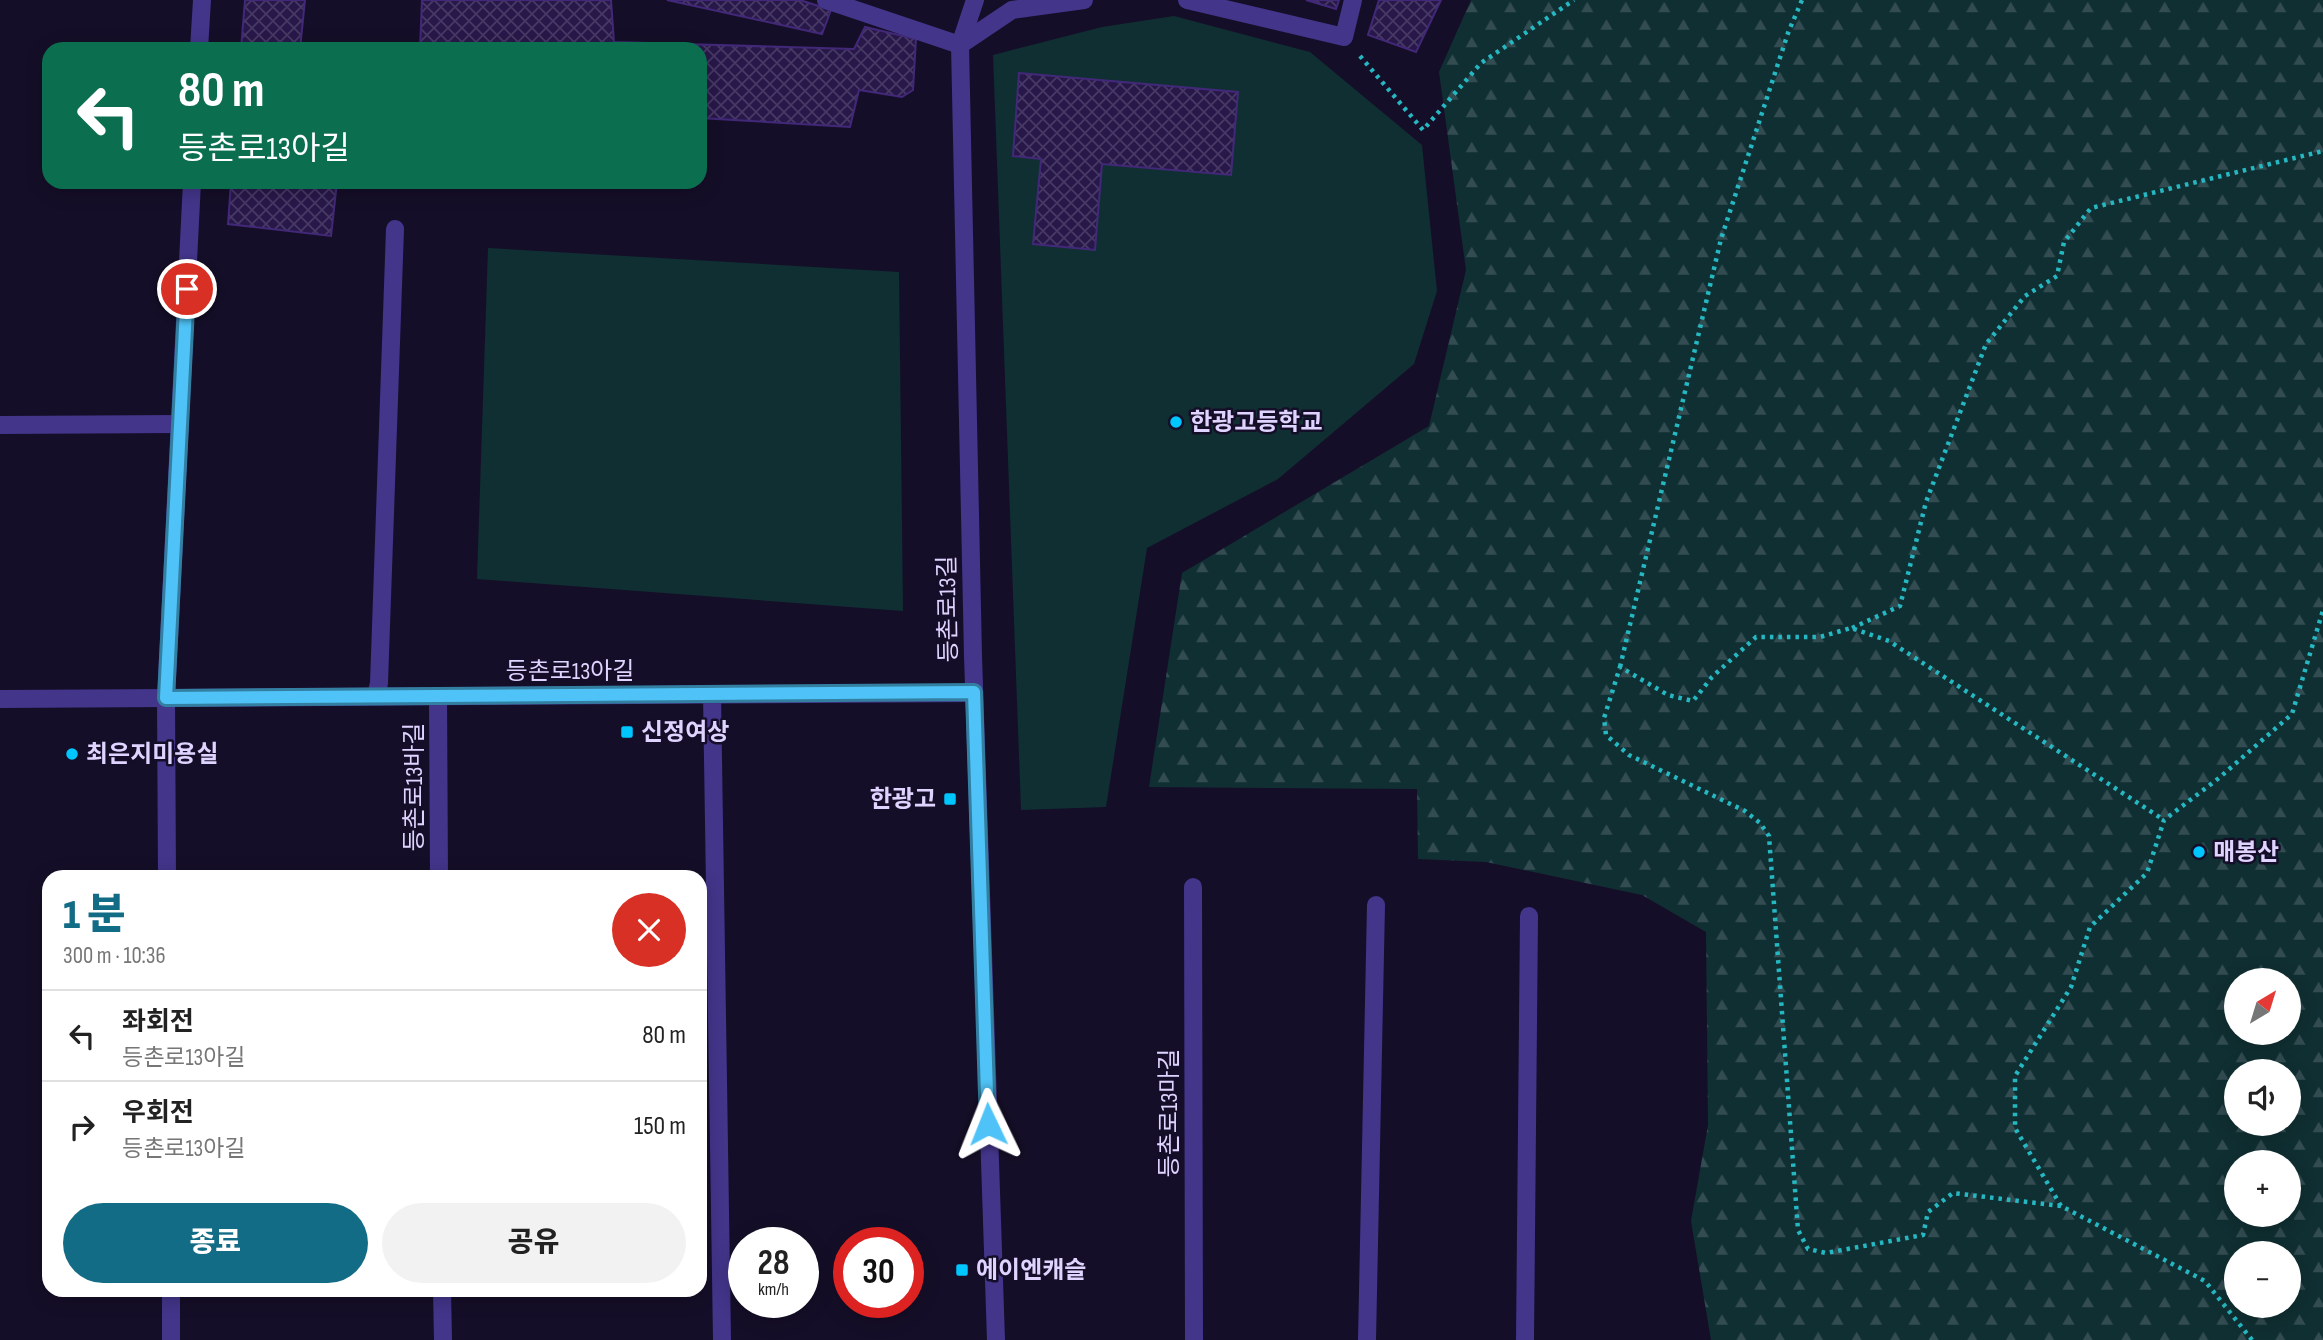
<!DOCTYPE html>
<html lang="ko">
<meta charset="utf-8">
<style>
:root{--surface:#fff;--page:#f2f2f2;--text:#222;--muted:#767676;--line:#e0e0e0;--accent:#136c85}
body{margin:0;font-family:"Sofia Sans Condensed","Noto Sans KR",sans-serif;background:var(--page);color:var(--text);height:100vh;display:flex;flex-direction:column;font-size:26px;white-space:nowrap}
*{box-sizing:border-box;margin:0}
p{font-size:23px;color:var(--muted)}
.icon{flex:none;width:38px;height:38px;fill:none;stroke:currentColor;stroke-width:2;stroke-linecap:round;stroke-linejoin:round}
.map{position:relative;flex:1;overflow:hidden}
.drawer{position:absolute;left:42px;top:870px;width:665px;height:427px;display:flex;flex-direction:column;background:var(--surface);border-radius:21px;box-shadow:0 4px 18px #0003}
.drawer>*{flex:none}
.top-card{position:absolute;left:42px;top:42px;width:665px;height:147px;border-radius:21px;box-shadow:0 4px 18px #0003;background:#0b6e4f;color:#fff;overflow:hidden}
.needle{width:46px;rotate:38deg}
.tools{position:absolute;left:2224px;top:968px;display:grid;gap:14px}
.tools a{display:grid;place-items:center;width:77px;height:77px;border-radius:50%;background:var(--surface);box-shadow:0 4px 18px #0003;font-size:35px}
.speed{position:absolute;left:728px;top:1227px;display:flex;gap:14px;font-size:35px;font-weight:700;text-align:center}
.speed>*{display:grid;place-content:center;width:91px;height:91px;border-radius:50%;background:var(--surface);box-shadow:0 4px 18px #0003;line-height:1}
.speed small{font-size:18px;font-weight:400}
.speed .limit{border:10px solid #d22;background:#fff;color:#111}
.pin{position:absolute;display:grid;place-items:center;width:60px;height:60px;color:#fff;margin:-30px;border:4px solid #fff;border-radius:50%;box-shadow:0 2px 7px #0007}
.me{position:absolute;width:77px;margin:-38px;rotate:358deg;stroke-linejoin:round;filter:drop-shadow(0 0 5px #0008)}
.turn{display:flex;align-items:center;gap:24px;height:147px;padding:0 21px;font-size:32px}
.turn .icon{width:91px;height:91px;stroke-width:2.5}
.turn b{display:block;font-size:49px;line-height:60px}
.round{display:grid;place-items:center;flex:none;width:74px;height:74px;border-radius:37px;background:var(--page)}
.summary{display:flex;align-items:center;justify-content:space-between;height:119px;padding:0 21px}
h1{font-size:42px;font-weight:800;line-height:52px;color:var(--accent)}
.primary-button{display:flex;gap:14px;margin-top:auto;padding:14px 21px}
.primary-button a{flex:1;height:80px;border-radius:42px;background:var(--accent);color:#fff;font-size:28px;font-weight:800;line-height:80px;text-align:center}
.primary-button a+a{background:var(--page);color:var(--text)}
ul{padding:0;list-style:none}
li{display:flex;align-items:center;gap:21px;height:91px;padding:0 21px;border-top:2px solid var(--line)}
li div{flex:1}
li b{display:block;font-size:26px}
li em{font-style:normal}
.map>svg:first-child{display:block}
</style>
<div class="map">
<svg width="2323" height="1340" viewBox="0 0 2323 1340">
<defs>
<pattern id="forest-firs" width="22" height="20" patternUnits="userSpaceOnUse" patternTransform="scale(1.75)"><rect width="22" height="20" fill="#102f32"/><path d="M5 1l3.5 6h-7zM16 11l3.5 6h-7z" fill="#324c51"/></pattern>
<pattern id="building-cross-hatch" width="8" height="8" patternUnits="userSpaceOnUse" patternTransform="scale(1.75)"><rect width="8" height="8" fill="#28184a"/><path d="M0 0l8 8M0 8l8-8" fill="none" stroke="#473965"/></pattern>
</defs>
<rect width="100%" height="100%" fill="#150e28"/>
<path fill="url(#forest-firs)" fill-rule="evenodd" d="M 1471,0 L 2323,0 L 2323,1340 L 1711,1340 L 1691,1221 L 1708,1125 L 1706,932 L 1642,895 L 1486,862 L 1418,859 L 1417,789 L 1149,787 L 1182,573 L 1429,426 L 1466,270 L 1439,72 ZM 2236,980 L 2289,980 L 2289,1032 L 2236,1032 ZM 2236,1071 L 2289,1071 L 2289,1124 L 2236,1124 ZM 2236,1162 L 2289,1162 L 2289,1214 L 2236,1214 ZM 2289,1253 L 2289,1306 L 2236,1306 L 2236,1253 Z"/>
<g fill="#102f32" fill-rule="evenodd">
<path d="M 1174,16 L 1310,52 L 1422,145 L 1437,291 L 1414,364 L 1278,479 L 1147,548 L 1106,807 L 1021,810 L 993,55 L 1102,27 ZM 1020,73 L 1238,92 L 1230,175 L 1102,164 L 1034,244 L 1041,159 L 1013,156 Z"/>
<polygon points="488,248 899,272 903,611 477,579"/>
</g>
<g fill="url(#building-cross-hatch)" stroke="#422878" stroke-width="2">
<polygon points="245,0 305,0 300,49 241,49"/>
<polygon points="422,0 611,0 614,42 854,49 865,27 916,39 913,90 902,97 859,90 850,127 700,118 700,49 420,49"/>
<polygon points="667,0 800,0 831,10 822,34"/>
<polygon points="1306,0 1339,0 1336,9"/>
<polygon points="1379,0 1441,0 1416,52 1368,35"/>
<polygon points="1019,73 1238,92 1231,175 1102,164 1095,250 1033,244 1041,159 1013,156"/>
<polygon points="231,182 337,182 331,236 228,224"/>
</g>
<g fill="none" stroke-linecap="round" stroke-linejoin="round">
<g stroke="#26b8c2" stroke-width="4.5" stroke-dasharray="3.5 5" stroke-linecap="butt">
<polyline points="1360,56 1423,130 1481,63 1574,0"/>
<polyline points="1852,628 1900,606 1926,502 1986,344 2025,296 2057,276 2064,242 2091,208 2323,151"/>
<polyline points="1620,667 1721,239 1788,33 1802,0"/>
<polyline points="2061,1206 1953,1193 1928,1212 1923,1235 1826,1253 1808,1249 1798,1230 1769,836 1760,823 1745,811 1629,755 1606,735 1604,718 1620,667 1668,695 1693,701 1712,677 1756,637 1820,637 1851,628 1889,641 2164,820"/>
<polyline points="2252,1340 2205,1281 2061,1206 2015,1128 2015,1076 2071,987 2090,927 2147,873 2164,820 2219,778 2292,714 2323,610"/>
</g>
<g stroke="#43358a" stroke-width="18">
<polyline points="1187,0 1344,37 1353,0"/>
<polyline points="960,45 1012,10 1084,0"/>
<polyline points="0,425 180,424"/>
<polyline points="712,694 722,1340"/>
<polyline points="438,696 439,877"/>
<polyline points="442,1290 443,1340"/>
</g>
<g stroke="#43358a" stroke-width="18">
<polyline points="826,0 960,45"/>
<polyline points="975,0 960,45 973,656 996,1340"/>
<polyline points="199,49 202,0"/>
<polyline points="376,696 379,683 395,229"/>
<polyline points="0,699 974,693"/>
<polyline points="167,877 166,698 192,182"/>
<polyline points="1193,887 1194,1340"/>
<polyline points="171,1290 171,1340"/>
<polyline points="1367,1340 1376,905"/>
<polyline points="1525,1340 1529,916"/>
</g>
</g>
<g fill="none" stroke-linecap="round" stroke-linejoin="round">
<defs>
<polyline id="route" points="187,289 166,698 974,692 988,1124"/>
</defs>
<use href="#route" stroke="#337fa1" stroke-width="18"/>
<use href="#route" stroke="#4fc3f7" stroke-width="12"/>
</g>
<g fill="#00c6ff" stroke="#150e28" stroke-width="2.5">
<circle cx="1176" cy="422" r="7"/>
<rect x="620" y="725" width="14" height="14" rx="3.5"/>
<circle cx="72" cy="754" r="7"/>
<rect x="943" y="792" width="14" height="14" rx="3.5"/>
<circle cx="2199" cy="852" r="7"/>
<rect x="955" y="1263" width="14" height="14" rx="3.5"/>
</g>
<g text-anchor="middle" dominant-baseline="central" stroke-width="5" stroke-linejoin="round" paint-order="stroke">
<g font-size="24" font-weight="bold" fill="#dfd4ff" stroke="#150e28" text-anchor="start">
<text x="1190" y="422">한광고등학교</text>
<text x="641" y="732">신정여상</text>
<text x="86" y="754">최은지미용실</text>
<text x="936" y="799" text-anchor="end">한광고</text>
<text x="2213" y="852">매봉산</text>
<text x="976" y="1270">에이엔캐슬</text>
</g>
<g font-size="24" fill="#dfd4ff" stroke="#150e28">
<text transform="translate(948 609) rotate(-91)">등촌로13길</text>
<text x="570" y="671">등촌로13아길</text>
<text transform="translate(414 787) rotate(-90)">등촌로13바길</text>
<text transform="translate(1169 1113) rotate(-90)">등촌로13마길</text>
</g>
</g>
</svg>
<div class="tools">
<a><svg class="needle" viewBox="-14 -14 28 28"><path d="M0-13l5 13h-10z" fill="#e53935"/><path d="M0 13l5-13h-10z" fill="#767676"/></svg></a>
<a><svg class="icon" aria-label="sound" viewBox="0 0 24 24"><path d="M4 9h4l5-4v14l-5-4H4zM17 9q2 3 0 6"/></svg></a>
<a>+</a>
<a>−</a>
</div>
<div class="speed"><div>28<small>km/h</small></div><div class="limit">30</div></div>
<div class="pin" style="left:187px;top:289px;background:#d93025"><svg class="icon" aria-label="arrive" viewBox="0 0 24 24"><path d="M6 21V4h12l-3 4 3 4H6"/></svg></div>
<svg class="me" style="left:988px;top:1124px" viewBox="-20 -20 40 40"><path d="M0-17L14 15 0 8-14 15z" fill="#4fc3f7" stroke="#fff" stroke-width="4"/></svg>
<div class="top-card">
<div class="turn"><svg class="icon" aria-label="left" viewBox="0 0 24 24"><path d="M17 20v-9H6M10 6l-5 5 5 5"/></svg><div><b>80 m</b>등촌로13아길</div></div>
</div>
<section class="drawer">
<div class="summary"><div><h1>1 분</h1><p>300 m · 10:36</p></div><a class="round" style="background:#d93025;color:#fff"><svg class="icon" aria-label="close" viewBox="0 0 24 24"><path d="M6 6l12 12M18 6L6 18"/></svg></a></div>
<ul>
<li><svg class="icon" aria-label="left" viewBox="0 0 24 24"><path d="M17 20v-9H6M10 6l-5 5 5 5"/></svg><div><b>좌회전</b><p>등촌로13아길</p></div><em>80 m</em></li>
<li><svg class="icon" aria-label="right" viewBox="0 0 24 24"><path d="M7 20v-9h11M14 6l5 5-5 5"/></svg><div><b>우회전</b><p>등촌로13아길</p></div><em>150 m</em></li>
</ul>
<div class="primary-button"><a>종료</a><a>공유</a></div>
</section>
</div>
